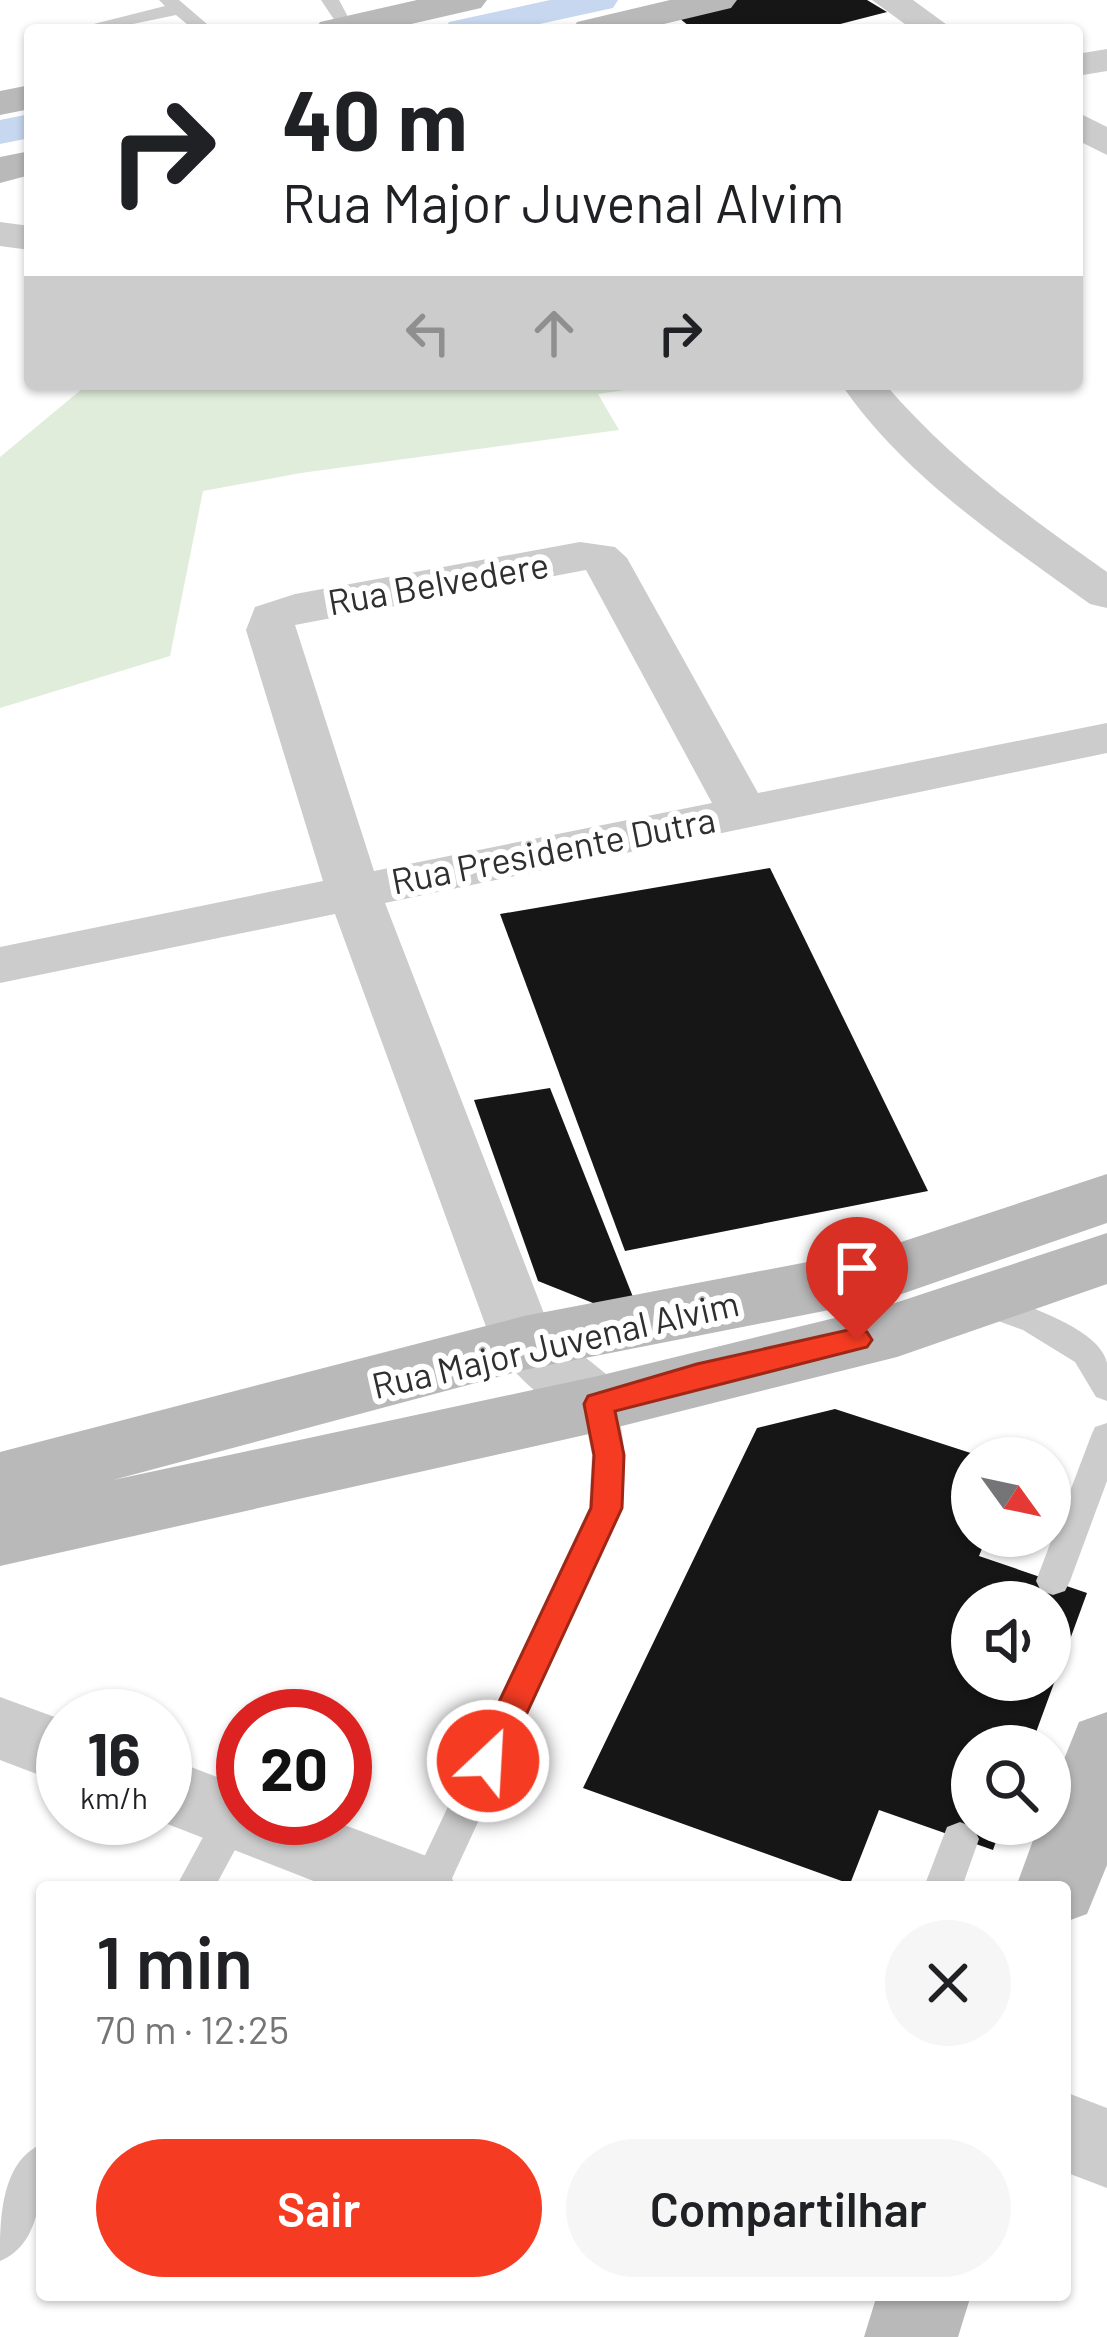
<!DOCTYPE html>
<html lang="pt">
<meta charset="utf-8">
<style>
:root{--surface:#fff;--page:#f6f6f6;--text:#202124;--muted:#757577;--accent:#f53c22}
body{margin:0;font-family:Barlow,sans-serif;background:var(--page);color:var(--text);height:100vh;display:flex;flex-direction:column;font-size:45px;white-space:nowrap}
*{box-sizing:border-box;margin:0}
p{font-size:39px;color:var(--muted)}
.icon{flex:none;width:66px;height:66px;fill:none;stroke:currentColor;stroke-width:2;stroke-linecap:round;stroke-linejoin:round}
.map{position:relative;flex:1;overflow:hidden}
.drawer{position:absolute;left:36px;top:1881px;width:1035px;height:420px;display:flex;flex-direction:column;background:var(--surface);border-radius:12px;box-shadow:0 3px 9px #0004}
.drawer>*{flex:none}
.banner{position:absolute;left:24px;top:24px;width:1059px;height:366px;border-radius:12px;box-shadow:0 3px 9px #0004;background:#fff;color:var(--text);overflow:hidden}
.needle{width:78px;rotate:123deg}
.buttons{position:absolute;left:951px;top:1437px;display:grid;gap:24px}
.buttons a{display:grid;place-items:center;width:120px;height:120px;border-radius:50%;background:var(--surface);box-shadow:0 3px 9px #0004;font-size:60px}
.speed{position:absolute;left:36px;top:1689px;display:flex;gap:24px;font-size:60px;font-weight:700;text-align:center}
.speed>*{display:grid;place-content:center;width:156px;height:156px;border-radius:50%;background:var(--surface);box-shadow:0 3px 9px #0004;line-height:1}
.speed small{font-size:30px;font-weight:400}
.speed .limit{border:18px solid #d22;background:#fff;color:#111}
.pin{position:absolute;display:grid;place-items:center;width:102px;height:102px;color:#fff;margin:-123px -51px;border-radius:50% 50% 50% 0;rotate:-45deg;box-shadow:0 0 12px #0007}
.pin .icon{rotate:45deg}
.me{position:absolute;width:132px;margin:-66px;rotate:25deg;stroke-linejoin:round;filter:drop-shadow(0 0 9px #0008)}
.turn{display:flex;align-items:center;gap:42px;height:252px;padding:0 60px;font-size:54px}
.turn .icon{width:156px;height:156px;stroke-width:2.5}
.turn b{display:block;font-size:84px;line-height:102px}
.lanes{display:flex;align-items:center;height:114px;padding:0 60px;background:#0003;justify-content:center;gap:60px;direction:ltr}
.lanes .off{opacity:.35}
.round{display:grid;place-items:center;flex:none;width:126px;height:126px;border-radius:63px;background:var(--page)}
.overview{display:flex;align-items:center;justify-content:space-between;height:204px;padding:0 60px}
h1{font-size:72px;font-weight:600;line-height:90px}
.button{display:flex;gap:24px;margin-top:auto;padding:24px 60px}
.button a{flex:1;height:138px;border-radius:72px;background:var(--accent);color:#fff;font-size:48px;font-weight:600;line-height:138px;text-align:center}
.button a+a{background:var(--page);color:var(--text)}
.map>svg:first-child{display:block}
</style>
<div class="map">
<svg width="1107" height="2337" viewBox="0 0 1107 2337">
<rect width="100%" height="100%" fill="#fff"/>
<polygon fill="#e1eddb" points="88,384 665,384 598,394 619,430 301,473 203,491 170,656 0,708 0,457"/>
<g fill="none" stroke-linecap="round" stroke-linejoin="round">
<g fill="#c6d7ef" fill-rule="evenodd">
<polygon points="550,0 618,0 613,8 512,30 444,30 449,22"/>
<polygon points="30,114 30,138 0,144 0,120"/>
</g>
</g>
<g fill="#161616" fill-rule="evenodd">
<polygon points="735,0 867,0 887,12 817,30 694,30 674,14"/>
<polygon points="770,868 928,1191 625,1251 500,914"/>
<polygon points="550,1088 633,1297 598,1305 538,1281 474,1100"/>
<path d="M 835,1409 L 983,1457 L 972,1458 L 972,1536 L 987,1536 L 979,1556 L 1087,1593 L 1031,1746 L 972,1746 L 972,1824 L 1002,1824 L 993,1850 L 879,1810 L 850,1884 L 583,1788 L 757,1428 ZM 972,1602 L 1050,1602 L 1050,1680 L 972,1680 Z"/>
</g>
<g fill="none" stroke-linecap="round" stroke-linejoin="round">
<g fill="#ccc" fill-rule="evenodd">
<polygon points="159,0 179,0 214,30 194,30 176,15 104,30 70,30 165,6"/>
<polygon points="321,0 339,0 355,30 341,30"/>
<path d="M 979,1290 C 1011,1300 1100,1326 1107,1363 C 1107,1374 1107,1389 1107,1401 L 1096,1397 L 1075,1362 L 1023,1330 L 968,1310 L 963,1302 L 968,1294 Z"/>
<path d="M 598,1391 L 610,1395 C 628,1430 625,1470 623,1508 L 448,1887 L 410,1887 L 589,1508 L 592,1455 L 582,1404 L 586,1395 Z"/>
<polygon points="1107,1423 1107,1481 1070,1581 1065,1591 1053,1595 1041,1591 1036,1581 1091,1436 1095,1427"/>
<polygon points="234,1799 243,1803 243,1818 252,1818 215,1887 176,1887 221,1804"/>
<polygon points="960,1822 973,1827 979,1839 962,1887 924,1887 947,1827"/>
<path d="M 42,2144 C 42,2184 44,2243 0,2261 C 0,2221 0,2162 42,2144 Z"/>
</g>
<g fill="#ccc" fill-rule="evenodd">
<polygon points="872,0 913,0 954,30 913,30"/>
<polygon points="1107,49 1107,71 1077,76 1077,54"/>
<polygon points="1077,112 1107,127 1107,155 1077,140"/>
<polygon points="0,222 30,226 30,250 0,246"/>
<path d="M 841,384 L 885,384 C 950,460 1026,515 1107,572 L 1107,608 L 1090,604 C 1000,539 905,477 841,384 Z"/>
<path d="M 580,542 L 615,547 L 627,558 L 758,793 L 1107,723 L 1107,753 L 385,903 L 550,1329 L 621,1386 L 631,1404 L 621,1422 C 612,1425 603,1429 593,1428 C 565,1423 506,1368 492,1343 L 335,914 L 0,983 L 0,947 L 323,881 L 246,630 L 255,607 L 295,594 ZM 586,570 L 712,803 L 374,871 L 295,625 Z"/>
<polygon points="0,1697 63,1720 63,1784 0,1760"/>
<polygon points="165,1757 243,1787 243,1818 326,1818 445,1863 456,1887 329,1887 152,1818 165,1818"/>
<polygon points="1065,2092 1107,2108 1107,2188 1065,2172"/>
</g>
<g fill="#b9b9b9" fill-rule="evenodd">
<polygon points="417,0 487,0 481,8 385,30 315,30 320,22"/>
<polygon points="670,0 737,0 731,8 639,30 572,30 577,22"/>
<polygon points="30,85 30,109 0,115 0,91"/>
<polygon points="30,151 30,175 0,183 0,157"/>
<polygon points="1107,1174 1107,1223 890,1298 524,1370 113,1480 598,1376 892,1304 1107,1233 1107,1284 897,1357 598,1432 0,1566 0,1452 524,1316 886,1247"/>
<polygon points="1107,1712 1107,1865 1087,1914 1065,1922 1065,1887 1016,1887 1039,1824 1050,1824 1050,1794 1079,1722"/>
<polygon points="877,2295 971,2295 958,2337 864,2337"/>
</g>
</g>
<polygon fill="#f53c22" stroke="#9f2716" stroke-width="3" points="857,1328 867,1332 872,1340 867,1347 615,1411 624,1455 622,1508 500,1771 488,1775 476,1771 471,1761 591,1508 594,1455 584,1404 588,1396 697,1364"/>
<g text-anchor="middle" dominant-baseline="central" stroke-width="12" stroke-linejoin="round" paint-order="stroke">
<g font-size="36" fill="#2f2f2f" stroke="#fff">
<text transform="translate(438 582) rotate(-10)">Rua Belvedere</text>
<text transform="translate(553 849) rotate(-11)">Rua Presidente Dutra</text>
<text transform="translate(555 1343) rotate(-13)">Rua Major Juvenal Alvim</text>
</g>
</g>
</svg>
<div class="buttons">
<a><svg class="needle" viewBox="-14 -14 28 28"><path d="M0-13l5 13h-10z" fill="#e53935"/><path d="M0 13l5-13h-10z" fill="#757577"/></svg></a>
<a><svg class="icon" aria-label="sound" viewBox="0 0 24 24"><path d="M4 9h4l5-4v14l-5-4H4zM17 9q2 3 0 6"/></svg></a>
<a><svg class="icon" aria-label="search" viewBox="0 0 24 24"><circle cx="10" cy="10" r="6"/><path d="M15 15l6 6"/></svg></a>
</div>
<div class="speed"><div>16<small>km/h</small></div><div class="limit">20</div></div>
<div class="pin" style="left:857px;top:1340px;background:#d93025"><svg class="icon" aria-label="arrive" viewBox="0 0 24 24"><path d="M6 21V4h12l-3 4 3 4H6"/></svg></div>
<svg class="me" style="left:488px;top:1761px" viewBox="-20 -20 40 40"><circle r="17" fill="#f53c22" stroke="#fff" stroke-width="3"/><path d="M0-11L8 9 0 5-8 9z" fill="#fff"/></svg>
<div class="banner">
<div class="turn"><svg class="icon" aria-label="right" viewBox="0 0 24 24"><path d="M7 20v-9h11M14 6l5 5-5 5"/></svg><div><b>40 m</b>Rua Major Juvenal Alvim</div></div>
<div class="lanes"><svg class="icon off" aria-label="left" viewBox="0 0 24 24"><path d="M17 20v-9H6M10 6l-5 5 5 5"/></svg><svg class="icon off" aria-label="ahead" viewBox="0 0 24 24"><path d="M12 20V5M6 11l6-6 6 6"/></svg><svg class="icon" aria-label="right" viewBox="0 0 24 24"><path d="M7 20v-9h11M14 6l5 5-5 5"/></svg></div>
</div>
<section class="drawer">
<div class="overview"><div><h1>1 min</h1><p>70 m · 12:25</p></div><a class="round"><svg class="icon" aria-label="close" viewBox="0 0 24 24"><path d="M6 6l12 12M18 6L6 18"/></svg></a></div>
<div class="button"><a>Sair</a><a>Compartilhar</a></div>
</section>
</div>
